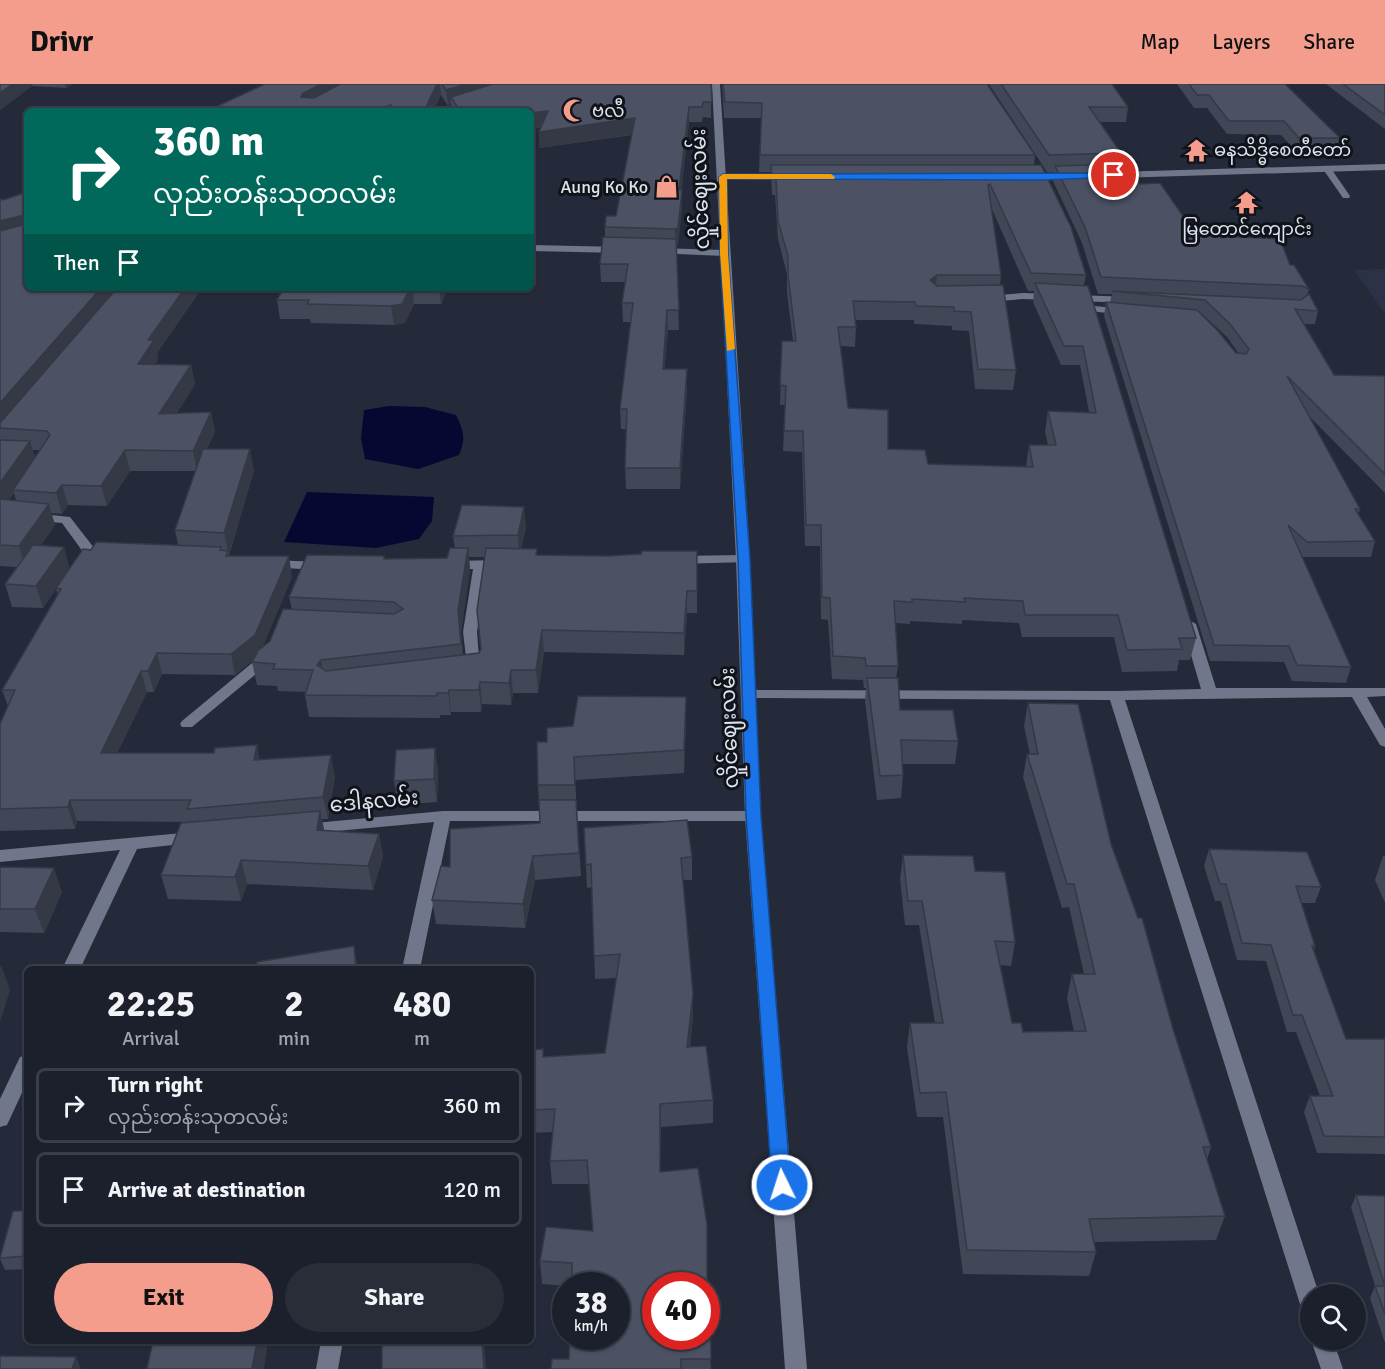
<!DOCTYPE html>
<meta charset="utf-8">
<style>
:root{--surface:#1c202c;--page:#292d38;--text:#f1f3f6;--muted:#a0a3a9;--line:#3a3e48;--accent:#f49d8c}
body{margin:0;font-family:Signika,"Noto Sans Myanmar",sans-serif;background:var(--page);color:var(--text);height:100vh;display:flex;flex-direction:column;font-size:22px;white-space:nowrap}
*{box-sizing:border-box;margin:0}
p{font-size:20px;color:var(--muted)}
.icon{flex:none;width:33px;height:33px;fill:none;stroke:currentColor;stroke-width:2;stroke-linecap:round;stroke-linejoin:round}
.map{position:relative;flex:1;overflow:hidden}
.side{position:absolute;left:24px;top:882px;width:510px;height:378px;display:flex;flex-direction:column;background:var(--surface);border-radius:9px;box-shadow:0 2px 4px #0004,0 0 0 2px var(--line)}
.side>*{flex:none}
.guide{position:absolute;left:24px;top:24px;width:510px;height:183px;border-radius:9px;box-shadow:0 2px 4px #0004,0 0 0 2px var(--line);background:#00695c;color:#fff;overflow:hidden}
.fabs{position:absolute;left:1300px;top:1200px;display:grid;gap:12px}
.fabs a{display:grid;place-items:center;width:66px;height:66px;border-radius:50%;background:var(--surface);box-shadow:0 2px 4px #0004,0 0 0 2px var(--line);font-size:30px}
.speed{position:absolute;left:552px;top:1188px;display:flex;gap:12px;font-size:30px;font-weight:700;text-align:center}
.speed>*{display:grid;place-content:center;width:78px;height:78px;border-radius:50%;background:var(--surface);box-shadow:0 2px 4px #0004,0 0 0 2px var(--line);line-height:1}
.speed small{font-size:15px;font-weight:400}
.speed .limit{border:9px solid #d22;background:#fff;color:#111}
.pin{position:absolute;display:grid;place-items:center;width:51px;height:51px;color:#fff;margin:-26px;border:3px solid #fff;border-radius:50%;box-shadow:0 2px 6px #0007}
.me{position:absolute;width:66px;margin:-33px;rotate:356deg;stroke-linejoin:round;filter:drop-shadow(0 0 4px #0008)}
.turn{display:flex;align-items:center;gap:21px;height:126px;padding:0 30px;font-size:27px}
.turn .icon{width:78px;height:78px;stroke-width:2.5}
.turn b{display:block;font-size:42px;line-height:51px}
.then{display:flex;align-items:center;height:57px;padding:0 30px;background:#0003;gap:12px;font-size:22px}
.eta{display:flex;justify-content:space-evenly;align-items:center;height:102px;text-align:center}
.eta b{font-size:36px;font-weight:800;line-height:42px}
.cta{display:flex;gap:12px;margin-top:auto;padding:12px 30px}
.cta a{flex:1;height:69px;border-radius:36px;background:var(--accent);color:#111;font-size:24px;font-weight:800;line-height:69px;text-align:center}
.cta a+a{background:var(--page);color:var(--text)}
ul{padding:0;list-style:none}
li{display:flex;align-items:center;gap:18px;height:75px;margin:0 12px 9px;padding:0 18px;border:3px solid var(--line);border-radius:9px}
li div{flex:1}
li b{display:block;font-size:22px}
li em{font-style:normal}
header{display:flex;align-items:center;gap:36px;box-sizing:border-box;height:84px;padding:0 30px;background:var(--accent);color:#111}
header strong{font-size:28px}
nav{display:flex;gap:33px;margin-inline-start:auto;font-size:21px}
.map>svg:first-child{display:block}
</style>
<header>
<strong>Drivr</strong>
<nav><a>Map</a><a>Layers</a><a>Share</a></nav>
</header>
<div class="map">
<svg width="1385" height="1285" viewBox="0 0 1385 1285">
<rect width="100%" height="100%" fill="#252a3a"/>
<polygon fill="#2b3248" points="1385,185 1385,230 1354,186"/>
<g fill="#060832">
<path d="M 389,322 L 425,323 L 456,331 C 464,347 466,355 459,371 L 418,385 L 365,375 L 361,354 L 364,326 Z"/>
<polygon points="307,408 434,413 432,437 419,455 376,464 284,458"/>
</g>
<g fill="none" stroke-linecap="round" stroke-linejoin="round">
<polygon fill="#71778b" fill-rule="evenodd" points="1324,83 1330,83 1350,112 1349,114 1343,114 1323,85"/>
<g fill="#71778b" fill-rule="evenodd">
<polygon points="1385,80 1385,86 1116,94 1112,91 1116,88"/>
<polygon points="723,90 789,90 793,93 789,96 720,95 720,91"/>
<polygon points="1026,90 1074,89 1078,92 1074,95 1023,95 1022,93"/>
<polygon points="531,161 622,163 627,166 622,169 531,167"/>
<polygon points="658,164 724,166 729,169 724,172 655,169 655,165"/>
<polygon points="1023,209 1130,213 1135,216 1130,219 1023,215 986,218 981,215 986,212"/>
<polygon points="1094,222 1125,225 1130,228 1125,231 1090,227 1090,223"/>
<polygon points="33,429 70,433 98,469 96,472 86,472 62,439 29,436 27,433 29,430"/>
<polygon points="743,471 748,472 750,475 748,478 678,480 671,476 678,472"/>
<polygon points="270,476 321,478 328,482 321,486 265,483 263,480"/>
<polygon points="504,476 511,480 509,483 486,484 477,548 480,587 473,591 468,590 463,548 473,485 450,485 443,481 450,477"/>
<polygon points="1189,536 1196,540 1216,604 1385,604 1385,612 1367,613 1385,645 1385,663 1380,661 1352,613 1125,616 1319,1210 1311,1210 1311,1230 1303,1227 1300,1220 1110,616 749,614 742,610 749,606 1116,607 1201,605 1182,540"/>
<polygon points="268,569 273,570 275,573 273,576 192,643 182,643 180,640 182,637 263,570"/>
<polygon points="443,727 753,727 759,728 761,732 759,736 753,737 450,737 420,885 402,885 434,738 304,750 298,749 296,745 298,741 304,740"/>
<polygon points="193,748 199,750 201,754 199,758 137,765 80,885 62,885 120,766 0,778 0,766"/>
<polygon points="27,971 27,998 7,1041 0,1043 0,1015 20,973"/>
<polygon points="1311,1256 1333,1256 1343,1285 1321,1285"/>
<polygon points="321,1257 343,1257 338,1285 316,1285"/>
</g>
<polygon fill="#71778b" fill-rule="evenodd" points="712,0 720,0 750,475 761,732 807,1285 785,1285 745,732 736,475"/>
<polygon fill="#9a7f88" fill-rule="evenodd" points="467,16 474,18 450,27 438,27"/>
</g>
<g fill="#414756" fill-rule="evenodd">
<polygon points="0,0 72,0 66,4 32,2 0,26"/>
<polygon points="265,0 711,0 711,34 703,33 702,38 689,38 681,106 682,106 682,123 678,161 676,162 679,246 668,246 664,285 687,285 687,305 680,405 626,405 625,384 626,345 621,345 620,325 631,238 623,238 622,219 625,198 601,198 600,180 605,153 605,143 616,132 632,51 539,64 540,44 531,27 452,27 451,20 448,22 441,11 433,27 207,27"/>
<path d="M 722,0 L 987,0 L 1035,71 L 1034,81 L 1086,191 L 1084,201 L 1196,554 L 1190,576 L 1179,576 L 1177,587 L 1122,588 L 1114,553 L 1022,553 L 1019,539 L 962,536 L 962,540 L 910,537 L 910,540 L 895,539 L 898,582 L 896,594 L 900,626 L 958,657 L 955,680 L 903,680 L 903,691 L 901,714 L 877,716 L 865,617 L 866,604 L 864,604 L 863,596 L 832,595 L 828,536 L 821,535 L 820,462 L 805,462 L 802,368 L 783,367 L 785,321 L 780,321 L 782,257 L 793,257 L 787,209 L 787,190 L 778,155 L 775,111 L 772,111 L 771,88 L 759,88 L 761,34 L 724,34 ZM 991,123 L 1028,207 L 1034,207 L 1033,218 L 1061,281 L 1080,281 L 1089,328 L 1048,327 L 1045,347 L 1048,361 L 1029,361 L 1026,383 L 928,380 L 888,365 L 848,324 L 841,262 L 855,263 L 856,243 L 855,236 L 914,236 L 914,240 L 952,242 L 952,246 L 969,247 L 975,305 L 1013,306 L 1016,286 L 1000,201 L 1001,191 Z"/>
<path d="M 989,0 L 1112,0 L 1128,23 L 1126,38 L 1100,38 L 1121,69 L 1119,80 L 1196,151 L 1290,181 L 1309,205 L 1307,211 L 1318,227 L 1315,240 L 1304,240 L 1334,291 L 1385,292 L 1385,409 L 1309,332 L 1360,425 L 1358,430 L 1375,457 L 1371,473 L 1303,473 L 1301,472 L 1351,583 L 1346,599 L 1292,597 L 1284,578 L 1210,577 L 1104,232 L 1106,218 L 1110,218 L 1112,210 L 1098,210 L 1082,159 L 1053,97 L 1054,88 L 1047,88 ZM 1201,230 L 1202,230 L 1227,253 L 1239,270 L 1236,269 Z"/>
<polygon points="1177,0 1285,0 1340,54 1337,67 1296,67 1281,51 1227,50 1207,24 1194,24"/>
<polygon points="1326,0 1385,0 1385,45"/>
<path d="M 0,115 L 27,204 L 202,204 L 157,269 L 158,275 L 155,280 L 191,281 L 195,300 L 177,329 L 211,328 L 215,348 L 207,365 L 254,386 L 229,472 L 292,493 L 263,562 L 270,557 L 292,526 L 289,513 L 384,472 L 385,475 L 447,474 L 455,464 L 453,452 L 526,444 L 521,465 L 537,465 L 537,471 L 607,472 L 697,467 L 697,529 L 687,529 L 684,571 L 544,568 L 538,609 L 513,609 L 511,621 L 482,620 L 481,628 L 451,628 L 451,631 L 440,631 L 440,634 L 309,633 L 305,611 L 306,608 L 278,607 L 277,602 L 257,601 L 252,578 L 252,577 L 235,591 L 162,590 L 154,608 L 147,608 L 117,669 L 260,675 L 335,693 L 328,735 L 322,735 L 324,747 L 379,750 L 383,773 L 373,806 L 247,800 L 241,817 L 168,815 L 161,791 L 191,738 L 77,737 L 75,745 L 0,747 L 0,640 L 8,622 L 2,606 L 58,511 L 56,505 L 43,524 L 12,523 L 5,500 L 17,483 L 0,482 ZM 32,366 L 40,366 L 35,373 ZM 130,387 L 195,387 L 175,446 L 178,461 L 91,466 L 70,484 L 40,462 L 55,441 L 51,429 L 62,430 L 68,421 L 107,422 ZM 14,409 L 16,417 L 9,416 ZM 469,473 L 485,473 L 481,565 L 479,569 L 463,571 L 461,548 L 470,485 Z"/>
<polygon points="284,204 448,204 441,220 414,220 405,239 394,241 311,239 310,235 280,235 277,216"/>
<polygon points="1028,619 1111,760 1211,1063 1207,1076 1225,1132 1216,1156 1094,1158 1096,1168 1089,1192 963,1190 943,1033 917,1033 907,963 910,939 935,939 919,841 905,841 900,795 903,771 975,787 1015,858 1011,882 1000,881 1012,939 1023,948 1074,948 1067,914 1072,890 1084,890 1069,823 1062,824 1023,693 1027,670 1030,670 1024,642"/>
<polygon points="686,636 684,689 575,696 581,792 535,796 525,844 436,840 432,816 450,783 540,739 538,701 547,658"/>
<polygon points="435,664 438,687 437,718 398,721 394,697"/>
<polygon points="584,744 692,773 692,796 683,796 693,933 690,963 713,1016 713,1039 661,1043 660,1088 707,1220 711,1285 551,1285 569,1275 616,1202 567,1202 542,1200 540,1177 593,1147 589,1100 552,1100 550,1077 553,1048 531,1049 531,966 544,973 605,969 617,894 595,895 592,803 587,804"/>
<polygon points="1209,765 1321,803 1315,819 1301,819 1315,862 1314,867 1346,955 1385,955 1385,1070 1317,1069 1304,1028 1310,1012 1320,1012 1296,948 1287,948 1266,877 1237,876 1221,817 1215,817 1204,782"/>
<polygon points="1383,772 1385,772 1385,819 1375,796"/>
<polygon points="0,783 62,808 44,849 0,848"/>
<polygon points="1356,1111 1385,1112 1385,1259 1370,1214 1375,1202 1351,1123"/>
<polygon points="27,1127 27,1185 5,1186 0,1175 0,1171"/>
</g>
<g fill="#353946">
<polygon points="13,0 32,0 32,2 0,26 0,9"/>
<polygon points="65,0 72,0 66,4"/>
<polygon points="321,0 353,0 304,25 301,13 302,10"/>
<polygon points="437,0 440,0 441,11 433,27 424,27"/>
<polygon points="466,0 515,0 451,13 451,20 448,22 446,6"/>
<polygon points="391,21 392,27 373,27"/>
<polygon points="689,23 689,38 680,122 679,106"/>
<polygon points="548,27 549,43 531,45 531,29"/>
<polygon points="635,34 635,50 539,64 539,48"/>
<polygon points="682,106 682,123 678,161 676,162 675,145"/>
<polygon points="24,131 27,143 0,156 0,137"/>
<polygon points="937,191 935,210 930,196"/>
<polygon points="101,204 121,204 0,344 0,319"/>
<polygon points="185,204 202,204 157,269 158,275 142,299 138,280 148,256"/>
<polygon points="410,204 412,204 414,220 405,239 394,241 391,222"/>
<polygon points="439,204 448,204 441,220"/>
<polygon points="667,226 668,246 663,305 663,285"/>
<polygon points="191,281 195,300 164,350 159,330"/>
<polygon points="687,285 687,305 680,405 680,384"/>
<polygon points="211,328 215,348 197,387 193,367"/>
<polygon points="30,357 36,377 13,406 14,409 0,429 0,399"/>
<polygon points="250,365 254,386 229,471 224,449"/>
<polygon points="125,366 130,387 107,422 101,402"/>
<polygon points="62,401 68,421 62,430 56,409"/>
<polygon points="49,420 55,441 25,483 19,462"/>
<polygon points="524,423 526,444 519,472 518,451"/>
<polygon points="64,463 70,485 43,524 36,502"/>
<polygon points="468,464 470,485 461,548 464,582 458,526"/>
<polygon points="289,472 292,493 259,572 257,569 255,569 256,574 235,591 231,570"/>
<polygon points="687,507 687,529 684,571 684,549"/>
<polygon points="542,546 544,568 538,609 536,586"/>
<polygon points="157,569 162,590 154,608 148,587"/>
<polygon points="321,576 325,598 317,581"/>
<polygon points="511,586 513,609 511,621 509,599"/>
<polygon points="141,587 147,608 107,690 101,669"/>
<polygon points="480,598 482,620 481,628 479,606"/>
<polygon points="449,606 451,628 451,631 448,609"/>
<polygon points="686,613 686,636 684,689 684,666"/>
<polygon points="257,661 261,683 254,676"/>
<polygon points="435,664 438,687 437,718 434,695"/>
<polygon points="331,671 335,693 328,735 323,713"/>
<polygon points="70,716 77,737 75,745 68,723"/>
<polygon points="320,727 325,750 317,746"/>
<polygon points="379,750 383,773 373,806 368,782"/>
<polygon points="533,772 535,796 525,844 523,820"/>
<polygon points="241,776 247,800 241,817 235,793"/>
<polygon points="54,784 62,808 44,849 35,825"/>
<polygon points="354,862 358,885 356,885"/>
<polygon points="1,881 10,906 0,938 0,884"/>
<polygon points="693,910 693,933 687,986 687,963"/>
<polygon points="257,1257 268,1257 264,1285 252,1285"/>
<polygon points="482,1257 484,1257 486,1285 484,1285"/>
<polygon points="76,1273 81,1285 72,1285"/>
</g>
<g fill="#4c5264" stroke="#353946" stroke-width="1.5" fill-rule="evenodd">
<polygon points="0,0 13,0 0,9"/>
<polygon points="265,0 321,0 302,10 301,13 314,14 340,0 437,0 424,27 388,27 391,21 373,27 207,27"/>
<polygon points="442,0 466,0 446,6"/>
<polygon points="493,0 711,0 712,18 703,18 702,23 689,23 679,106 682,106 678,144 675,145 605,143 606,132 616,132 635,34 539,48 548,27 531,29 531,27 460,27 451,13"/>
<polygon points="723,0 987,0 1035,71 760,71 762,19 725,18"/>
<polygon points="1001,0 1112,0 1128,23 1089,23 1121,69 1049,71"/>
<polygon points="1189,0 1285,0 1340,54 1299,54 1284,37 1229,37 1209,11 1197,11"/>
<polygon points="1343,0 1385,0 1385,31"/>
<polygon points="1127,80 1133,81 1140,100 1160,99 1196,151 1280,155 1290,181 1294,181 1309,205 1302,202 1101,193 1085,143 1055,82"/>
<polygon points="771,81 1041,81 1071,143 1086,191 1031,189 990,100 988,101 1001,191 937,191 930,196 937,202 1003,201 1016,286 978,285 971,228 954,227 954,223 916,222 915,218 853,217 856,243 838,243 848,324 888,326 888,365 925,366 928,380 1033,383 1029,361 1056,361 1048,327 1096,329 1083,262 1064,262 1035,199 1088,202 1196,554 1179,554 1182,565 1127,566 1118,531 1025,531 1023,517 964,514 965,518 912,515 912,518 894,517 898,582 866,582 865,574 833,572 830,514 822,513 821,441 806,441 803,347 784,347 786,302 780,301 782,257 796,257 788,191 788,172 778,137 776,94 772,94"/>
<polygon points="27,108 27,204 101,204 0,319 0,147 23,141 24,131 0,137 0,115 3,116"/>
<polygon points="603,153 676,155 679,226 667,226 663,285 687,285 680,384 625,384 627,325 620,325 633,219 622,219 628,180 600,180"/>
<polygon points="117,204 185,204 148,256 154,256 138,280 191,281 159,330 211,328 193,367 125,366 101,402 62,401 56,409 13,406 50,351 47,347 0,344 0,339"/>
<polygon points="284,204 410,204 402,220 391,222 307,220 309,216 277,216"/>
<polygon points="1112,207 1301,216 1309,210 1318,227 1295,225 1334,291 1385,292 1385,390 1287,292 1360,425 1355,425 1375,457 1307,458 1288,441 1351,583 1297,581 1289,562 1214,561 1106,218 1197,226 1218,247 1236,269 1246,270 1249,265 1230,240 1205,216"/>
<polygon points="0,356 30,357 0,399"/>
<polygon points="203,365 250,365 224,449 175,446"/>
<polygon points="0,415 49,420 19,462 0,461"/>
<polygon points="462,421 524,423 518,451 453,452"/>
<polygon points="96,458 221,463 220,466 228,467 226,472 289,472 255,551 231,570 157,569 148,587 141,587 101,669 214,669 215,664 257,661 254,676 331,671 323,713 187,725 191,716 70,716 68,723 0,725 0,640 15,606 2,606 61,505 56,504 83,465 91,466"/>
<polygon points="33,461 64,463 36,502 5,500"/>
<polygon points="450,464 468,464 458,526 461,560 321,576 317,581 326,587 479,569 481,565 477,526 486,464 537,465 536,471 607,472 641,470 642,467 697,467 697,507 687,507 684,549 542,546 536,586 511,586 509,599 480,598 479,606 449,606 448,609 437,609 437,612 305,611 313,586 273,585 275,580 252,578 257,569 255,569 270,557 283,525 394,530 403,525 394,518 289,513 307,471 384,472 384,475 447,474"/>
<polygon points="867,594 898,594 900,626 953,626 958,657 901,656 903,691 880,692"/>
<polygon points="578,612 686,613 684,666 574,673 575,701 538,701 537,658 547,658 547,644 573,642"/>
<polygon points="1028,619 1078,620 1111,760 1138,834 1142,834 1173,945 1211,1063 1203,1063 1225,1132 1089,1135 1096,1168 967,1166 946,1008 920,1009 910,939 943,939 922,817 908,817 903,771 973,772 975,787 1005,788 1015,858 995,857 1012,939 1021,939 1023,948 1086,947 1072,890 1095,890 1074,800 1067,800 1027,670 1038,670"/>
<polygon points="435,664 434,695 394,697 396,666"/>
<polygon points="539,716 576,716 579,769 533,772 523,820 432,816 441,782 450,783 450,745 540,739"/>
<polygon points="320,727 317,746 379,750 368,782 241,776 235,793 161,791 181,739"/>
<path d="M 687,736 L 692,773 L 681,774 L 693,910 L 687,963 L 706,962 L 713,1016 L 660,1020 L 660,1088 L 698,1084 L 707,1141 L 707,1220 L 710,1220 L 711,1275 L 681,1275 L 681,1285 L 551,1285 L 552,1275 L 569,1275 L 570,1252 L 616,1252 L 616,1202 L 572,1202 L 572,1179 L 540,1177 L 546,1143 L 593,1147 L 587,1076 L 550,1077 L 555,1025 L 531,1026 L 531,966 L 543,965 L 543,973 L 605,969 L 620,870 L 594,872 L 591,780 L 586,781 L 584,744 ZM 656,1202 L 706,1202 L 706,1252 L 656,1252 Z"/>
<polygon points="1209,765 1307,768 1321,803 1296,802 1315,862 1312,862 1346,955 1385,955 1385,1053 1324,1052 1310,1012 1333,1012 1302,931 1293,931 1271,861 1242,859 1226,800 1220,800"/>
<polygon points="0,783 54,784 35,825 0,825"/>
<polygon points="354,862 356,885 257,885 257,878"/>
<polygon points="161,882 160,885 124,885"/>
<polygon points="1356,1111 1385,1112 1385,1230 1375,1202 1385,1202"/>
<polygon points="13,1127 27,1127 27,1172 0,1174"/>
<polygon points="153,1257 257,1257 252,1285 147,1285"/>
<polygon points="382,1257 482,1257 484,1285 382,1285"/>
<polygon points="0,1272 76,1273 72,1285 0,1285"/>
</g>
<polygon fill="#1a73e8" stroke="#114b97" stroke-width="1.5" points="1114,89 1118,91 1117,93 1043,96 727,95 728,169 750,475 761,732 791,1101 788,1106 782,1109 775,1106 772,1101 746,732 738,475 720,169 719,93 723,90"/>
<polygon fill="#f59e0b" points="831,90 835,93 834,95 727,95 728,169 735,265 727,267 720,169 719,93 723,90"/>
<defs>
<symbol id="mosque-bare" viewBox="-9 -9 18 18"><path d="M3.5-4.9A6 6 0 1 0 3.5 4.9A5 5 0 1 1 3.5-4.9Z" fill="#f49d8c" stroke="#11131a" stroke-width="2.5" paint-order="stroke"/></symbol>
<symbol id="temple-bare" viewBox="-9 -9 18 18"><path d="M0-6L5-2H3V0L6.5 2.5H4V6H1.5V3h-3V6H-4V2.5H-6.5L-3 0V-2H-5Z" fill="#f49d8c" stroke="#11131a" stroke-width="2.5" paint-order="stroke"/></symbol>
<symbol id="shop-bare" viewBox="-9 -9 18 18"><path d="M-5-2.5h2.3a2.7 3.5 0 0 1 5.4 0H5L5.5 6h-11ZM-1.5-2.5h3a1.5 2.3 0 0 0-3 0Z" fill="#f49d8c" stroke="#11131a" stroke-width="2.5" paint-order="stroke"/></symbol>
</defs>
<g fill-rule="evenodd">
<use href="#mosque-bare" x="558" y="10" width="33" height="33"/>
<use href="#temple-bare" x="1180" y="50" width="33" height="33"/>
<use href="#shop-bare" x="650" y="86" width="33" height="33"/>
<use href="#temple-bare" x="1230" y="102" width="33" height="33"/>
</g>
<g text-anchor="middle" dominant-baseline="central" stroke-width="6" stroke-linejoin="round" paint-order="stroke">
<g font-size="18" fill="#dfe3ee" stroke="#11131a" text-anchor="start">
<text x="592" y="27">ဗလီ</text>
<text x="1214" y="66">ဓနသိဒ္ဓိစေတီတော်</text>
<text x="648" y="103" text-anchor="end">Aung Ko Ko</text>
<text x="1247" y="145" text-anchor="middle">မြတောင်ကျောင်း</text>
</g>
<g font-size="21" fill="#dfe3ee" stroke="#11131a">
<text transform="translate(700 105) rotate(-92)">လှိုင်ဈေးလမ်း</text>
<text transform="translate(729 644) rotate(-92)">လှိုင်ဈေးလမ်း</text>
<text transform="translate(374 717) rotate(-5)">ဒေါနလမ်း</text>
</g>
</g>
</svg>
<div class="fabs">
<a><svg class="icon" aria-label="search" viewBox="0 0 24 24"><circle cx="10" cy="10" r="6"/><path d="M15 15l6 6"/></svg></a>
</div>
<div class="speed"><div>38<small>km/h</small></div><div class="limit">40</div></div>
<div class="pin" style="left:1114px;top:91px;background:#d93025"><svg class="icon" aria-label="arrive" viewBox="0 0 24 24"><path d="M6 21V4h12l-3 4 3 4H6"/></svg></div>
<svg class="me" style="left:782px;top:1101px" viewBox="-20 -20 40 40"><circle r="17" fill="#1a73e8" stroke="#fff" stroke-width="3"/><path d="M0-11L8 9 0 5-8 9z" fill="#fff"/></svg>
<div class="guide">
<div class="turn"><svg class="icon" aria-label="right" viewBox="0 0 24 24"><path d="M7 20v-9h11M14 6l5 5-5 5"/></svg><div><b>360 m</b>လှည်းတန်းသုတလမ်း</div></div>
<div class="then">Then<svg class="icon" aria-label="arrive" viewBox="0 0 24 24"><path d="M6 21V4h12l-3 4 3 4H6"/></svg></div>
</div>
<section class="side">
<div class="eta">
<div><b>22:25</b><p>Arrival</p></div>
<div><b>2</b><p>min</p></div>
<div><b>480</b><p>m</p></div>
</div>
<ul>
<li><svg class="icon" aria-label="right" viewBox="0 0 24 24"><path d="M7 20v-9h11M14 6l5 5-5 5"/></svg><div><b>Turn right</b><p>လှည်းတန်းသုတလမ်း</p></div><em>360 m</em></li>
<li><svg class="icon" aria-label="arrive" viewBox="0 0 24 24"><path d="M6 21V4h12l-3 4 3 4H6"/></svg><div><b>Arrive at destination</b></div><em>120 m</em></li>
</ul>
<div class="cta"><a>Exit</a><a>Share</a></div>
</section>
</div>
